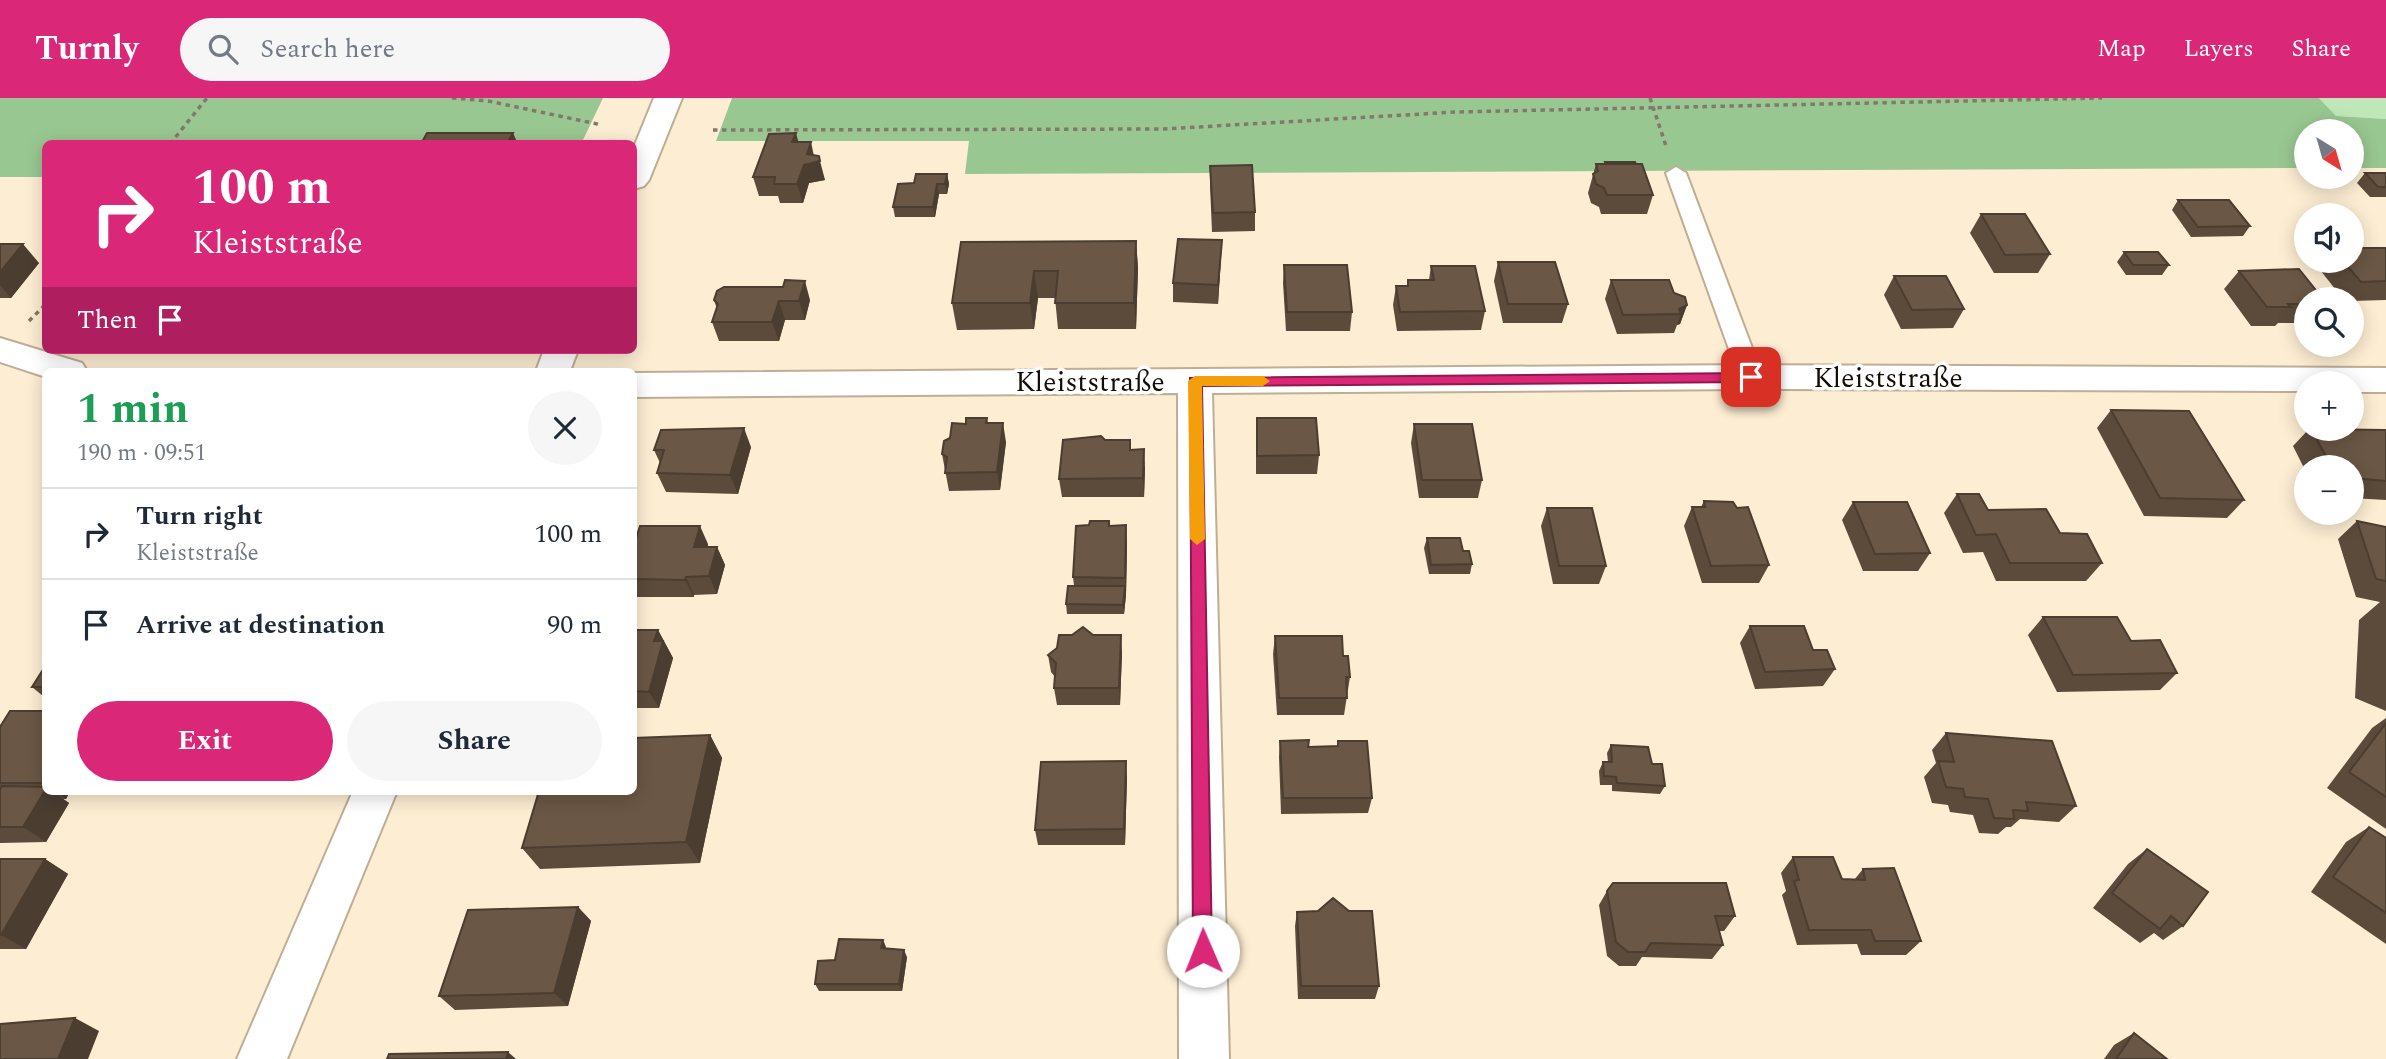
<!DOCTYPE html>
<meta charset="utf-8">
<style>
:root{--surface:#fff;--page:#f6f6f7;--text:#1f2937;--muted:#747a83;--line:#e0e1e3;--accent:#db2777}
body{margin:0;font-family:Spectral,serif;background:var(--page);color:var(--text);height:100vh;display:flex;flex-direction:column;font-size:26px;white-space:nowrap}
*{box-sizing:border-box;margin:0}
p{font-size:23px;color:var(--muted)}
.icon{flex:none;width:38px;height:38px;fill:none;stroke:currentColor;stroke-width:2;stroke-linecap:round;stroke-linejoin:round}
.map{position:relative;flex:1;overflow:hidden}
.drawer{position:absolute;left:42px;top:270px;width:595px;height:427px;display:flex;flex-direction:column;background:var(--surface);border-radius:10px;box-shadow:0 4px 18px #0003}
.drawer>*{flex:none}
.hud{position:absolute;left:42px;top:42px;width:595px;height:214px;border-radius:10px;box-shadow:0 4px 18px #0003;background:#db2777;color:#fff;overflow:hidden}
.needle{width:46px;rotate:143deg}
.fabs{position:absolute;left:2294px;top:21px;display:grid;gap:14px}
.fabs a{display:grid;place-items:center;width:70px;height:70px;border-radius:50%;background:var(--surface);box-shadow:0 4px 18px #0003;font-size:35px}
.pin{position:absolute;display:grid;place-items:center;width:60px;height:60px;color:#fff;margin:-30px;border-radius:14px;box-shadow:0 4px 10px #0006}
.me{position:absolute;width:77px;margin:-38px;rotate:359deg;stroke-linejoin:round;filter:drop-shadow(0 0 5px #0008)}
.turn{display:flex;align-items:center;gap:24px;height:147px;padding:0 35px;font-size:32px}
.turn .icon{width:91px;height:91px;stroke-width:2.5}
.turn b{display:block;font-size:49px;line-height:60px}
.then{display:flex;align-items:center;height:66px;padding:0 35px;background:#0003;gap:14px;font-size:26px}
.round{display:grid;place-items:center;flex:none;width:74px;height:74px;border-radius:37px;background:var(--page)}
.summary{display:flex;align-items:center;justify-content:space-between;height:119px;padding:0 35px}
h1{font-size:42px;font-weight:700;line-height:52px;color:#1e9e55}
.action{display:flex;gap:14px;margin-top:auto;padding:14px 35px}
.action a{flex:1;height:80px;border-radius:42px;background:var(--accent);color:#fff;font-size:28px;font-weight:700;line-height:80px;text-align:center}
.action a+a{background:var(--page);color:var(--text)}
ul{padding:0;list-style:none}
li{display:flex;align-items:center;gap:21px;height:91px;padding:0 35px;border-top:2px solid var(--line)}
li div{flex:1}
li b{display:block;font-size:26px}
li em{font-style:normal}
header{display:flex;align-items:center;gap:42px;box-sizing:border-box;height:98px;padding:0 35px;background:var(--accent);color:#fff}
header strong{font-size:33px}
nav{display:flex;gap:38px;margin-inline-start:auto;font-size:24px}
.search{width:490px;height:63px;background:var(--page);display:flex;align-items:center;gap:18px;box-sizing:border-box;padding:0 24px;border-radius:38px;color:var(--muted);font-size:26px}
.map>svg:first-child{display:block}
</style>
<header>
<strong>Turnly</strong>
<div class="search"><svg class="icon" aria-label="search" viewBox="0 0 24 24"><circle cx="10" cy="10" r="6"/><path d="M15 15l6 6"/></svg>Search here</div>
<nav><a>Map</a><a>Layers</a><a>Share</a></nav>
</header>
<div class="map">
<svg width="2386" height="961" viewBox="0 0 2386 961">
<rect width="100%" height="100%" fill="#fdedd3"/>
<polygon fill="#c0e7b8" points="2319,0 2386,0 2386,21 2336,18"/>
<g fill="#99c791">
<polygon points="0,0 603,0 582,44 46,46 45,79 0,79"/>
<polygon points="732,0 2319,0 2336,18 2386,21 2386,70 2352,70 2352,33 2306,33 2306,70 965,76 969,43 716,43"/>
</g>
<g fill="none" stroke-linecap="round" stroke-linejoin="round">
<defs>
<polygon id="lane" points="1676,69 1686,75 1763,279 1759,285 1743,285 1739,279 1666,75"/>
<g id="street">
<polygon points="0,240 82,265 87,273 46,273 46,279 0,264"/>
<polygon points="1751,267 2386,270 2386,294 2352,294 2352,285 2306,285 2306,293 1751,291 1212,295 1229,961 1179,961 1178,295 634,299 634,275"/>
</g>
<g id="secondary">
<polygon points="654,0 682,0 649,82 644,88 634,91 634,49"/>
<polygon points="544,252 578,252 570,273 536,273"/>
<polygon points="353,693 397,693 287,961 237,961"/>
</g>
</defs>
<use href="#lane" stroke="#bdae95" stroke-width="4"/>
<use href="#street" stroke="#bdae95" stroke-width="4"/>
<use href="#secondary" stroke="#bdae95" stroke-width="4"/>
<g stroke="#837968" stroke-width="3.5" stroke-dasharray="4.5 4.5" stroke-linecap="butt">
<polyline points="452,0 488,3 602,27"/>
<polyline points="1650,0 1666,48"/>
<polyline points="713,32 1163,31 1456,14 2102,0"/>
<polyline points="170,46 207,0"/>
<polyline points="29,223 46,206"/>
</g>
<use href="#lane" fill="#fff" fill-rule="evenodd"/>
<use href="#street" fill="#fff" fill-rule="evenodd"/>
<use href="#secondary" fill="#fff" fill-rule="evenodd"/>
</g>
<g fill="#5c4b3b">
<polygon points="814,57 825,82 809,85 803,105 780,105 778,98 759,98 753,79"/>
<polygon points="1605,64 1653,97 1647,116 1601,116 1599,109 1591,105 1588,95 1596,66 1605,66"/>
<polygon points="1210,68 1255,114 1255,133 1212,134 1210,87"/>
<polygon points="2365,75 2386,75 2386,99 2370,99 2357,85"/>
<polygon points="947,76 949,86 947,96 939,96 935,119 895,119 893,109 914,85"/>
<polygon points="2178,102 2250,128 2243,138 2191,139 2172,112"/>
<polygon points="1981,116 2050,156 2038,175 1994,175 1970,135"/>
<polygon points="1222,142 1218,206 1173,204 1173,185"/>
<polygon points="1136,143 1138,170 1136,231 1058,231 1055,200 1038,200 1034,231 957,232 952,205 961,144"/>
<polygon points="0,146 39,165 11,200 0,200"/>
<polygon points="2386,150 2386,202 2352,203 2352,201 2343,201 2317,168 2321,163 2352,163"/>
<polygon points="2124,154 2169,167 2162,177 2126,177 2117,164"/>
<polygon points="1498,164 1568,206 1562,225 1503,225 1494,183"/>
<polygon points="1284,167 1352,214 1350,233 1286,233 1283,185"/>
<polygon points="1431,168 1485,213 1481,232 1397,233 1393,207 1396,188 1407,188 1408,182 1429,182"/>
<polygon points="2239,173 2306,201 2306,225 2278,225 2275,228 2251,228 2224,191"/>
<polygon points="1894,178 1964,211 1953,230 1901,231 1884,197"/>
<polygon points="1611,182 1674,195 1687,207 1680,226 1677,227 1674,235 1617,236 1605,201"/>
<polygon points="714,202 810,202 805,222 785,222 779,243 719,243 712,224 717,211"/>
<polygon points="2111,312 2244,402 2227,420 2144,418 2097,330"/>
<polygon points="987,320 988,325 1006,344 1000,392 949,393 942,356 950,340 966,326"/>
<polygon points="1257,320 1319,357 1317,376 1256,376 1256,338"/>
<polygon points="1414,326 1482,382 1478,400 1419,400 1411,345"/>
<polygon points="2309,331 2386,332 2386,402 2352,400 2352,369 2306,369 2306,374 2293,348"/>
<polygon points="1105,342 1130,352 1145,370 1144,399 1062,399 1059,381"/>
<polygon points="751,349 738,396 666,394 657,375 660,365 654,352"/>
<polygon points="1957,396 1988,412 2060,435 2102,465 2086,483 1996,483 1983,454 1963,455 1944,415"/>
<polygon points="1704,403 1769,467 1759,485 1702,485 1684,428 1692,409 1701,409"/>
<polygon points="1853,404 1930,455 1918,473 1863,473 1842,422"/>
<polygon points="1547,410 1606,468 1599,486 1553,486 1541,428"/>
<polygon points="2357,423 2386,429 2386,613 2355,600 2359,522 2380,504 2356,499 2338,441"/>
<polygon points="1109,428 1127,445 1126,497 1124,516 1067,516 1066,506 1074,488 1073,479"/>
<polygon points="1427,440 1463,453 1472,466 1470,476 1429,476 1424,450"/>
<polygon points="708,446 708,449 717,449 725,467 717,496 694,497 694,499 634,499 634,447"/>
<polygon points="2043,519 2177,575 2160,592 2057,594 2028,537"/>
<polygon points="1750,528 1835,571 1823,588 1755,591 1740,545"/>
<polygon points="634,532 658,532 673,560 659,610 634,610"/>
<polygon points="1093,537 1122,554 1120,607 1057,607 1054,590 1055,579 1051,574 1048,557"/>
<polygon points="1275,538 1343,558 1350,579 1344,617 1277,617 1273,556"/>
<polygon points="46,567 46,598 43,598 32,589"/>
<polygon points="46,613 46,693 70,693 66,701 63,701 69,705 46,744 0,745 0,629"/>
<polygon points="2386,620 2386,731 2327,690 2372,630"/>
<polygon points="1946,635 2076,708 2059,724 2020,721 2011,729 2006,729 1998,736 1979,735 1973,717 1950,714 1948,707 1932,705 1924,679 1936,665 1932,652"/>
<polygon points="710,637 722,660 700,765 540,771 522,750"/>
<polygon points="1280,643 1308,649 1372,700 1368,715 1281,716 1279,659"/>
<polygon points="1611,647 1652,666 1665,688 1660,696 1612,693 1612,687 1600,687 1599,673 1603,664 1608,664 1607,655"/>
<polygon points="1127,679 1125,747 1038,747 1035,732"/>
<polygon points="2369,729 2386,740 2386,846 2311,794 2346,744"/>
<polygon points="2147,751 2183,828 2163,842 2154,835 2140,845 2093,810 2128,766"/>
<polygon points="1793,759 1842,781 1854,782 1863,771 1921,843 1906,857 1861,857 1857,846 1797,847 1782,797 1786,793 1781,775"/>
<polygon points="0,761 45,761 68,776 26,851 0,851"/>
<polygon points="1607,793 1735,818 1724,833 1719,833 1723,847 1712,861 1642,859 1636,868 1619,868 1607,858 1599,807"/>
<polygon points="578,809 591,823 568,908 455,912 439,898"/>
<polygon points="1297,814 1379,888 1375,901 1298,901 1295,828"/>
<polygon points="883,842 886,850 907,859 902,893 819,893 815,886"/>
<polygon points="2134,935 2167,961 2104,961 2114,947"/>
</g>
<g fill="#4b3d30">
<polygon points="513,35 518,46 507,46"/>
<polygon points="796,35 801,53 792,44"/>
<polygon points="811,44 815,63 820,63 825,82 809,85 803,105 797,86"/>
<polygon points="947,76 949,86 947,96 945,86"/>
<polygon points="937,86 939,96 935,119 933,109"/>
<polygon points="1222,142 1221,161 1218,206 1218,187"/>
<polygon points="1136,143 1138,170 1136,231 1134,205"/>
<polygon points="23,146 39,165 11,200 0,187 0,174"/>
<polygon points="1034,173 1038,200 1034,231 1030,205"/>
<polygon points="805,183 810,202 805,222 799,203"/>
<polygon points="779,203 785,222 779,243 772,224"/>
<polygon points="1687,207 1680,226 1677,227 1681,216 1679,211"/>
<polygon points="1003,325 1006,344 1000,392 997,374"/>
<polygon points="744,330 751,349 738,396 730,377"/>
<polygon points="1144,351 1145,370 1144,399 1143,380"/>
<polygon points="1126,427 1127,445 1126,497 1124,516 1123,507 1125,488"/>
<polygon points="700,428 708,446 703,467 694,449"/>
<polygon points="717,449 725,467 717,496 709,478"/>
<polygon points="686,479 694,497 694,499 685,482"/>
<polygon points="658,532 673,560 659,610 649,594 654,543"/>
<polygon points="1121,537 1122,554 1120,607 1119,590"/>
<polygon points="710,637 722,660 700,765 686,744"/>
<polygon points="1126,663 1127,679 1125,747 1124,731"/>
<polygon points="46,691 46,693 52,693 69,705 46,744 23,729"/>
<polygon points="55,693 70,693 66,701"/>
<polygon points="45,761 68,776 26,851 1,837"/>
<polygon points="578,809 591,823 568,908 554,895"/>
<polygon points="883,842 886,849 885,857 881,850"/>
<polygon points="904,852 907,859 902,893 899,886"/>
<polygon points="75,920 99,933 88,961 58,961"/>
<polygon points="508,954 516,961 506,961"/>
</g>
<g fill="#6b5745" stroke="#4b3d30" stroke-width="2">
<polygon points="427,35 513,35 507,46 421,46"/>
<polygon points="796,35 792,44 811,44 807,56 819,58 820,63 804,67 797,86 774,86 775,79 753,79 769,36"/>
<polygon points="1605,64 1635,64 1636,66 1606,66"/>
<polygon points="1596,66 1642,66 1653,97 1607,97 1604,90 1596,86 1593,76 1598,73"/>
<polygon points="1252,67 1255,114 1213,115 1210,68"/>
<polygon points="2365,75 2386,75 2386,89 2378,89"/>
<polygon points="916,76 947,76 945,86 937,86 933,109 893,109 898,86 914,85"/>
<polygon points="2178,102 2229,102 2250,128 2198,129"/>
<polygon points="1981,116 2025,116 2050,156 2005,157"/>
<polygon points="1178,141 1222,142 1218,187 1173,185"/>
<polygon points="1136,143 1134,205 1055,205 1058,173 1034,173 1030,205 952,205 961,144"/>
<polygon points="0,146 23,146 0,174"/>
<polygon points="2352,150 2386,150 2386,183 2361,184 2343,163 2352,163"/>
<polygon points="2124,154 2158,154 2169,167 2133,167"/>
<polygon points="1498,164 1555,164 1568,206 1508,206"/>
<polygon points="1284,167 1347,167 1352,214 1287,214"/>
<polygon points="1431,168 1475,168 1485,213 1400,214 1396,188 1408,188 1408,182 1434,182"/>
<polygon points="2299,171 2323,201 2306,201 2306,206 2288,206 2291,209 2267,209 2239,173"/>
<polygon points="1894,178 1946,178 1964,211 1912,212"/>
<polygon points="785,182 805,183 799,203 779,203 772,224 712,224 718,206 714,202 717,193 724,189 783,189"/>
<polygon points="1611,182 1669,182 1674,195 1685,199 1687,207 1679,211 1681,216 1623,217"/>
<polygon points="2111,312 2189,313 2244,402 2160,400"/>
<polygon points="966,320 987,320 986,325 1003,325 997,374 945,375 947,359 942,356 944,343 950,340 952,325 966,326"/>
<polygon points="1257,320 1316,320 1319,357 1257,358"/>
<polygon points="1414,326 1472,326 1482,382 1422,382"/>
<polygon points="744,330 730,377 657,375 664,352 654,352 661,332"/>
<polygon points="2311,331 2386,332 2386,383 2352,380 2352,369 2332,369"/>
<polygon points="1101,338 1105,342 1130,342 1130,352 1144,351 1143,380 1059,381 1063,342"/>
<polygon points="1957,396 1979,396 1988,412 2046,411 2060,435 2087,436 2102,465 2010,465 1996,436 1976,437"/>
<polygon points="1704,403 1733,404 1737,410 1748,409 1769,467 1711,468 1692,409 1705,409"/>
<polygon points="1853,404 1907,404 1930,455 1875,456"/>
<polygon points="1547,410 1592,410 1606,468 1559,468"/>
<polygon points="1090,423 1109,423 1109,428 1126,427 1125,480 1073,479 1076,428 1089,427"/>
<polygon points="2357,423 2386,429 2386,483 2376,481"/>
<polygon points="640,428 700,428 694,449 717,449 709,478 686,479 685,482 634,481 634,447"/>
<polygon points="1427,440 1460,440 1463,453 1469,453 1472,466 1431,467"/>
<polygon points="1068,488 1125,488 1123,507 1066,506"/>
<polygon points="2043,519 2117,519 2131,543 2160,542 2177,575 2073,577"/>
<polygon points="1750,528 1804,528 1813,552 1827,552 1835,571 1765,574"/>
<polygon points="1083,529 1093,537 1121,537 1119,590 1054,590 1056,565 1048,557 1057,550 1059,537 1072,537"/>
<polygon points="634,532 658,532 654,543 663,543 649,594 634,593"/>
<polygon points="1275,538 1342,538 1343,558 1348,558 1350,579 1346,579 1347,600 1279,600"/>
<polygon points="46,567 46,589 32,589"/>
<polygon points="10,613 46,613 46,682 44,685 0,685 0,629"/>
<polygon points="2386,625 2386,699 2349,674"/>
<polygon points="1946,635 2052,643 2076,708 2026,704 2028,713 2013,712 2014,721 1994,720 1988,701 1965,699 1963,691 1946,689 1938,663 1954,664"/>
<polygon points="710,637 686,744 522,750 539,693 634,693 634,640"/>
<polygon points="1309,642 1308,649 1338,648 1338,643 1367,643 1372,700 1283,700 1280,643"/>
<polygon points="1611,647 1648,649 1652,666 1662,666 1665,688 1617,685 1616,679 1604,678 1603,664 1612,664"/>
<polygon points="1126,663 1124,731 1035,732 1041,664"/>
<polygon points="2,688 46,689 46,691 23,729 0,729 0,691"/>
<polygon points="2369,729 2386,740 2386,815 2333,779"/>
<polygon points="2147,751 2208,794 2183,828 2171,818 2160,831 2112,795"/>
<polygon points="1793,759 1833,759 1842,781 1865,782 1863,771 1894,770 1921,843 1875,843 1871,832 1809,832 1794,783 1799,782"/>
<polygon points="0,761 45,761 1,837 0,837"/>
<polygon points="1613,785 1726,785 1735,818 1715,818 1723,847 1651,845 1645,854 1628,854 1616,844 1607,793"/>
<polygon points="1333,800 1349,813 1372,813 1379,888 1301,888 1297,814 1318,813"/>
<polygon points="578,809 554,895 439,898 468,812"/>
<polygon points="839,841 883,842 881,850 904,852 899,886 815,886 818,863 835,862"/>
<polygon points="75,920 58,961 0,961 0,926"/>
<polygon points="2134,935 2167,961 2116,961"/>
<polygon points="508,954 506,961 387,961 389,956"/>
</g>
<polygon fill="#db2777" stroke="#8e194d" stroke-width="2" points="1751,275 1758,279 1751,284 1202,288 1212,853 1209,859 1203,862 1196,859 1193,853 1190,280"/>
<polygon fill="#f59e0b" points="1195,278 1263,278 1270,283 1263,288 1202,288 1205,441 1197,447 1190,441 1188,283"/>
<g text-anchor="middle" dominant-baseline="central" stroke-width="7" stroke-linejoin="round" paint-order="stroke">
<g font-size="28" fill="#130d05" stroke="#fff">
<text x="1888" y="280">Kleiststraße</text>
<text x="1090" y="284">Kleiststraße</text>
</g>
</g>
</svg>
<div class="fabs">
<a><svg class="needle" viewBox="-14 -14 28 28"><path d="M0-13l5 13h-10z" fill="#e53935"/><path d="M0 13l5-13h-10z" fill="#747a83"/></svg></a>
<a><svg class="icon" aria-label="sound" viewBox="0 0 24 24"><path d="M4 9h4l5-4v14l-5-4H4zM17 9q2 3 0 6"/></svg></a>
<a><svg class="icon" aria-label="search" viewBox="0 0 24 24"><circle cx="10" cy="10" r="6"/><path d="M15 15l6 6"/></svg></a>
<a>+</a>
<a>−</a>
</div>
<div class="pin" style="left:1751px;top:279px;background:#d93025"><svg class="icon" aria-label="arrive" viewBox="0 0 24 24"><path d="M6 21V4h12l-3 4 3 4H6"/></svg></div>
<svg class="me" style="left:1203px;top:853px" viewBox="-20 -20 40 40"><circle r="19" fill="#fff"/><path d="M0-13L10 11 0 6-10 11z" fill="#db2777"/></svg>
<div class="hud">
<div class="turn"><svg class="icon" aria-label="right" viewBox="0 0 24 24"><path d="M7 20v-9h11M14 6l5 5-5 5"/></svg><div><b>100 m</b>Kleiststraße</div></div>
<div class="then">Then<svg class="icon" aria-label="arrive" viewBox="0 0 24 24"><path d="M6 21V4h12l-3 4 3 4H6"/></svg></div>
</div>
<section class="drawer">
<div class="summary"><div><h1>1 min</h1><p>190 m · 09:51</p></div><a class="round"><svg class="icon" aria-label="close" viewBox="0 0 24 24"><path d="M6 6l12 12M18 6L6 18"/></svg></a></div>
<ul>
<li><svg class="icon" aria-label="right" viewBox="0 0 24 24"><path d="M7 20v-9h11M14 6l5 5-5 5"/></svg><div><b>Turn right</b><p>Kleiststraße</p></div><em>100 m</em></li>
<li><svg class="icon" aria-label="arrive" viewBox="0 0 24 24"><path d="M6 21V4h12l-3 4 3 4H6"/></svg><div><b>Arrive at destination</b></div><em>90 m</em></li>
</ul>
<div class="action"><a>Exit</a><a>Share</a></div>
</section>
</div>
